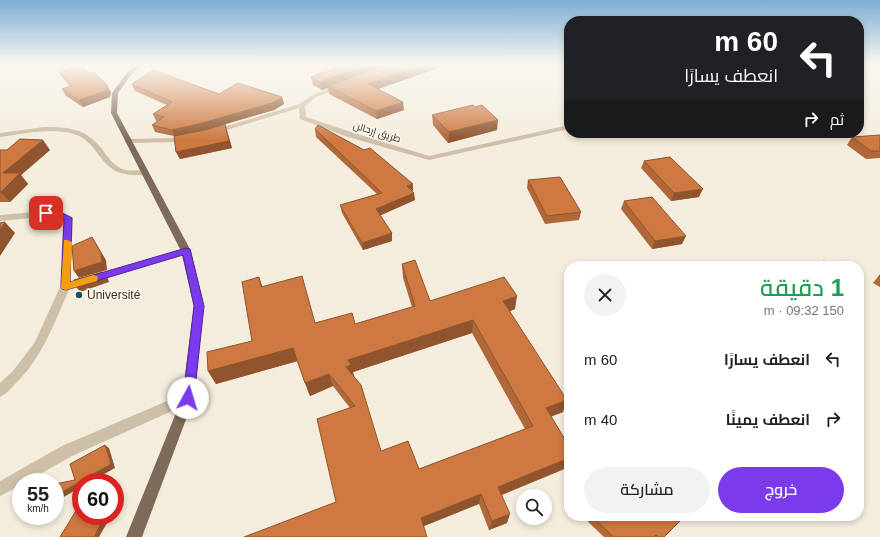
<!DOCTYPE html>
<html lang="ar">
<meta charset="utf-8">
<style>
:root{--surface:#fff;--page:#f2f2f2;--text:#222;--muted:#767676;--accent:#7c3aed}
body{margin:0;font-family:Helvetica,Cairo,sans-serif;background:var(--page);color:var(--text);direction:rtl;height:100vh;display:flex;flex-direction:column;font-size:15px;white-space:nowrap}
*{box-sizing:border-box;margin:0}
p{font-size:13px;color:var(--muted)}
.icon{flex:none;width:22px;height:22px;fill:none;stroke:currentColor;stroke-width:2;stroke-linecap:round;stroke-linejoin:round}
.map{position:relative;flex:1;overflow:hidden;direction:ltr}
.panel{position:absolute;left:564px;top:261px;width:300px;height:260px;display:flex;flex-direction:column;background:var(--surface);border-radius:16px;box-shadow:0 2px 6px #0003;direction:rtl}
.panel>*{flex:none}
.guide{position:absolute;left:564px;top:16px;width:300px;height:122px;border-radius:16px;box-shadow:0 2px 6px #0003;direction:rtl;background:#202124;color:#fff;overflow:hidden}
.controls{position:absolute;left:516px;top:489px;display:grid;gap:8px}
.controls a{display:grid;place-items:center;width:36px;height:36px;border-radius:50%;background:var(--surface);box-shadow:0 2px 6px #0003;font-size:20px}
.speed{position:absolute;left:12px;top:473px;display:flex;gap:8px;font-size:20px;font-weight:700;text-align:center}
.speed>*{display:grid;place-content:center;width:52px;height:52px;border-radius:50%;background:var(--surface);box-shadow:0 2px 6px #0003;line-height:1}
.speed small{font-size:10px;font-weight:400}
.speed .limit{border:6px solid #d22;background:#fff;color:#111}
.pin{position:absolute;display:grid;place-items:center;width:34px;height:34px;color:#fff;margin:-17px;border-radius:8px;box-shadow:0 2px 6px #0006}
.me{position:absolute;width:44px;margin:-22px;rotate:6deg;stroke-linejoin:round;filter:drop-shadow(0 0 3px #0008)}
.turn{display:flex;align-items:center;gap:14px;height:84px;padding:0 20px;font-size:18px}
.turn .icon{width:52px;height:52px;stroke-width:2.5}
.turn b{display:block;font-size:28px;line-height:34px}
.then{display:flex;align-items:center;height:38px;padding:0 20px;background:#0003;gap:8px;font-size:15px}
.round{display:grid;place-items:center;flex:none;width:42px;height:42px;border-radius:21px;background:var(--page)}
.overview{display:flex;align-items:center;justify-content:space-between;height:68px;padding:0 20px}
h1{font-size:24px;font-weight:600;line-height:30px;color:#1e9e55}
.button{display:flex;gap:8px;margin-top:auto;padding:8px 20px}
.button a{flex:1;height:46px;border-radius:24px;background:var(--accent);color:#fff;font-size:16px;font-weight:600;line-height:46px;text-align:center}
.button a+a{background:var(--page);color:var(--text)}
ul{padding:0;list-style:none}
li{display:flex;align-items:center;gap:12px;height:60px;padding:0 20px}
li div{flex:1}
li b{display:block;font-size:15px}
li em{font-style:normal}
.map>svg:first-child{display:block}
</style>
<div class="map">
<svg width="880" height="537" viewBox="0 0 880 537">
<rect width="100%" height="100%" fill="#f4eddd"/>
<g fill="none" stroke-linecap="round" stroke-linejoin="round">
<g fill="#cebfa8" fill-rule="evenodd">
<polygon points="341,84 344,86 343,87 316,97 305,106 306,117 354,133 429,156 569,125 569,129 429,160 348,137 300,119 299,108 217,133 211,133 210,131 300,104 312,95"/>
<path d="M 44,127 C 69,127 85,128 102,149 C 108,157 113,165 122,169 C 130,173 142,167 149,173 C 145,176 140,175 135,175 C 98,175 101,142 74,134 C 51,127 23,134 0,137 L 0,133 Z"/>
<polygon points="187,136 191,138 190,140 177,142 128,143 124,141 128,139 177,138"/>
<path d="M 56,210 L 71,216 L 73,218 L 70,282 L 186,248 L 191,251 L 189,253 L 69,290 C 54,323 42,359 14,385 C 10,390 6,394 0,397 L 0,383 L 13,371 L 35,342 L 60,287 L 63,219 L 55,216 L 0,221 L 0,215 Z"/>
<polygon points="188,392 192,394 194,398 192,402 72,456 26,482 21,482 21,485 0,496 0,481 62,446"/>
</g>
<polygon fill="#7d6a59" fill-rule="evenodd" points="138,64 145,64 131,75 118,93 117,113 191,251 204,306 194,398 142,537 126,537 182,398 194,306 181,251 111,113 112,93 127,73"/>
</g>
<g fill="#b16838" fill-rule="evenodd">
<polygon points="343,64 450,64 378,89 404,110 377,119 329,94 328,88 322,90 313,85 311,77"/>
<polygon points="59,72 88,73 111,92 110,97 83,107 66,96 62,89 70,86 63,78"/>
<polygon points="132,84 219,94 282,97 284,104 274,110 199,131 227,131 232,148 180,159 176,152 174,136 155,132 152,125 157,121 156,121 153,114 167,105 135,91"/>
<polygon points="432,115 497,130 448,143 433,125"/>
<polygon points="315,129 413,192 415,200 380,215 392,233 392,241 363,250 342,213 340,205 377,194 316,137"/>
<polygon points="880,135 880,158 866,159 847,145 852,137"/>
<polygon points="0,150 50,150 21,175 28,184 10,202 0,202"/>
<polygon points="644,161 699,197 671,201 641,168"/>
<polygon points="528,180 581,212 579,220 545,224 527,188"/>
<polygon points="624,201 682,244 652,249 621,209"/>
<path d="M 402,264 L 430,301 L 515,309 L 510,311 L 563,412 L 551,416 L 569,446 L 569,467 L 502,495 L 507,523 L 489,530 L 479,504 L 336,502 L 350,408 L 333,386 L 310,396 L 297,361 L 216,384 L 208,371 L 252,341 L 262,286 L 315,323 L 355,324 L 412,307 L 403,278 ZM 472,333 L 525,429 L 419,469 L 381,451 L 354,376 L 353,372 Z"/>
<polygon points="880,274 880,287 873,283"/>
<polygon points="582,516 625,516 627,518 664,537 604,537"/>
<polygon points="752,516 760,516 754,518"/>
</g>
<g fill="#90552e">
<polygon points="370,64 392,64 328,86 328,88 322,90 320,82"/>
<polygon points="427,64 450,64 369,92 368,84"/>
<polygon points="107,85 111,92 110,97 83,107 79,100"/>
<polygon points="282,97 284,104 274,110 202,131 175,137 172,130"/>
<polygon points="403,102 404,110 377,119 376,111"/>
<polygon points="498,120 497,130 448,143 449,132"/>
<polygon points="225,124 232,148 180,159 176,152"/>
<polygon points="43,140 50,150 21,175 28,184 10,202 1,192 3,173"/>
<polygon points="413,184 413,191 407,186"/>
<polygon points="703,189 699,197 671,201 674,193"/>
<polygon points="414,193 415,200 377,217 376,209"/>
<polygon points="5,222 15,233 0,256 0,230"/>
<polygon points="392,233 392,241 363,250 362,243"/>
<polygon points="686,236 682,244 652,249 655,241"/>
<polygon points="92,237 106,260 107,270 79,278 74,271"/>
<polygon points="103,272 108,279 109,282 80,292 74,284"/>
<polygon points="259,277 264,291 261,287"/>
<polygon points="517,296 515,309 502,314 503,301"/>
<polygon points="473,320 472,333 353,372 354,378 346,367 348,360"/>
<polygon points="293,348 298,361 216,384 208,371"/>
<polygon points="329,374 333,386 310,396 305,383"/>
<polygon points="567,400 563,412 543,420 546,408"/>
<polygon points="105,445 109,448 115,468 90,482 81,482 81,487 55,502 55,496 111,464"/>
<polygon points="569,458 569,467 496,497 498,487"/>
<polygon points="481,494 479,504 422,527 421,518"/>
<polygon points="510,514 507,523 489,530 492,521"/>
<polygon points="105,516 111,516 99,537 94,537"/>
</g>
<g fill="#ce7941" stroke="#90552e" fill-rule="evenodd">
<polygon points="343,64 370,64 320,82 311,77"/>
<polygon points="389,64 427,64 368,84 403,102 376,111 328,86"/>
<polygon points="81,66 88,73 94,72 107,85 107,90 79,100 62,89 72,86 59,72"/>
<polygon points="153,70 219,94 238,83 282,97 272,103 199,124 172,130 152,125 164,117 153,114 172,102 132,84"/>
<polygon points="473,105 475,107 482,105 498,120 449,132 432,115"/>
<polygon points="225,124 229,141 176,152 174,136 205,130"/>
<polygon points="318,125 364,150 370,148 413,184 407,186 414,193 376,209 392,233 362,243 340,205 382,193 315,129"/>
<polygon points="880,135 880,151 871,151 852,137"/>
<polygon points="20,139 43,140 3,173 20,173 1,192 0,192 0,150 7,150"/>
<polygon points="670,157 703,189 674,193 644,161"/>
<polygon points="560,177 581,212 547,216 528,180"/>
<polygon points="652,197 686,236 655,241 624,201"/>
<polygon points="5,222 0,230 0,223"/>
<polygon points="92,237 101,253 102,262 74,271 72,246"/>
<path d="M 415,260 L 430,301 L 504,277 L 517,296 L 503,301 L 567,400 L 546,408 L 569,446 L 569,458 L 498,487 L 510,514 L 492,521 L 481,494 L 421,518 L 427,537 L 244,537 L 336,502 L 317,419 L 355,406 L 329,374 L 305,383 L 293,348 L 208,371 L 207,352 L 252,341 L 242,282 L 259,277 L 261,287 L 302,276 L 315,323 L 352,313 L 355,324 L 415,306 L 402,264 ZM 473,320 L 533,426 L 419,469 L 408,441 L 381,451 L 361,385 L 346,367 L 351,365 L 348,360 Z"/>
<polygon points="824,261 832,266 810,266"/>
<polygon points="103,272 103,275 74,284 74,280"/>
<polygon points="105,445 111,464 55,496 55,484 75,480 70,464"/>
<polygon points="77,509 81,510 81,516 105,516 94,537 60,537"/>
<polygon points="591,516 625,516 627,518 629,516 685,516 664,537 659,537 656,535 654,537 614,537"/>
</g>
<linearGradient id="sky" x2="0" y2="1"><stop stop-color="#7cafd3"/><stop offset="0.46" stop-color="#faf7f0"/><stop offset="1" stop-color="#faf7f0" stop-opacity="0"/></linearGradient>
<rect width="880" height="140" fill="url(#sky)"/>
<polygon fill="#7c3aed" stroke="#51269a" points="56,210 72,218 70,282 186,248 190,249 204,306 194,398 192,402 188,403 184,402 183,398 194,306 183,255 66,290 62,289 61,287 64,220 55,216 43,215 42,213 46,211"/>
<polygon fill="#f59e0b" points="64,240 67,240 72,242 70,282 93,275 97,276 98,278 97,281 66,290 62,289 61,287"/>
<circle fill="#1b505f" stroke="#fbf6ea" stroke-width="1.5" cx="79" cy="295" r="4"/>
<g text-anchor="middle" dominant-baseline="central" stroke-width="3.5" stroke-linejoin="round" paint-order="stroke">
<g font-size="10" fill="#3a3129" stroke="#fbf6ea">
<text transform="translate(377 132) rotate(17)">طريق إرحالن</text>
</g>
<g font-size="12" fill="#3a3129" stroke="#fbf6ea" text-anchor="start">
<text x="87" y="295">Université</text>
</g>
</g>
</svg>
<div class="controls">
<a><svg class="icon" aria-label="search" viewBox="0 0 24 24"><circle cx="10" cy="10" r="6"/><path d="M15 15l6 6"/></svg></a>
</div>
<div class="speed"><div>55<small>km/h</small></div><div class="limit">60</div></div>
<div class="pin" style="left:46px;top:213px;background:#d93025"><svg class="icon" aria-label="arrive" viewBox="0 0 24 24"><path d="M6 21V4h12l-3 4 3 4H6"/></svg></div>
<svg class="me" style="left:188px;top:398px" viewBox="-20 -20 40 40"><circle r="19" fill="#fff"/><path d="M0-13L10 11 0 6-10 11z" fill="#7c3aed"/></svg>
<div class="guide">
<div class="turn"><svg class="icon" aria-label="left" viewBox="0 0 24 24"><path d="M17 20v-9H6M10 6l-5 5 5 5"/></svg><div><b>60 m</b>انعطف يسارًا</div></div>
<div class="then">ثم<svg class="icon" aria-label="right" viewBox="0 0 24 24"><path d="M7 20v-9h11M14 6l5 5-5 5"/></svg></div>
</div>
<section class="panel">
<div class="overview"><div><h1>1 دقيقة</h1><p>150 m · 09:32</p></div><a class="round"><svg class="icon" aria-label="close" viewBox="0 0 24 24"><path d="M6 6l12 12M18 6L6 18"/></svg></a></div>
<ul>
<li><svg class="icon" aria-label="left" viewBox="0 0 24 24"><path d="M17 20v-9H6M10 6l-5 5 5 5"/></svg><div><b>انعطف يسارًا</b></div><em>60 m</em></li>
<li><svg class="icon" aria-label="right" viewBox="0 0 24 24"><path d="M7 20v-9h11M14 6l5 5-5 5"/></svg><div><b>انعطف يمينًا</b></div><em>40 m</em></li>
</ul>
<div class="button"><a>خروج</a><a>مشاركة</a></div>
</section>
</div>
